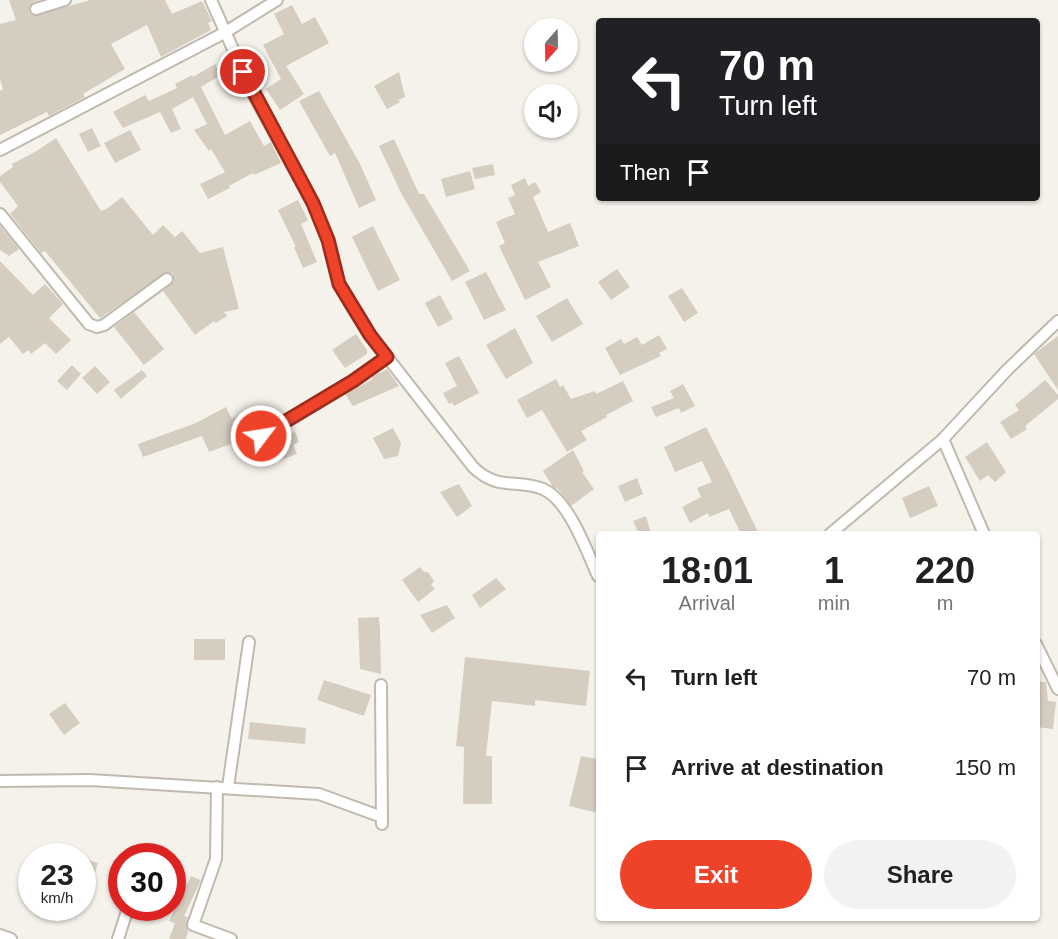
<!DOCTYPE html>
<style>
:root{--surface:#fff;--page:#f2f2f2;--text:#202124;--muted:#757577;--accent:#ee4329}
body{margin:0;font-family:Arial,sans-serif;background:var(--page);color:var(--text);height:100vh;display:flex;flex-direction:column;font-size:22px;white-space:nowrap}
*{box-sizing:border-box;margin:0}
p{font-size:20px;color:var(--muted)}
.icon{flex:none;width:33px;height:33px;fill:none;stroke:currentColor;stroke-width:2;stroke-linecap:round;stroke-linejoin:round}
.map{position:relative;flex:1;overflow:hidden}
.side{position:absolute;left:596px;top:531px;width:444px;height:390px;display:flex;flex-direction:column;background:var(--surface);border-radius:6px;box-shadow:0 2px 4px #0004}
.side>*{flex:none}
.guide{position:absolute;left:596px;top:18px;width:444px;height:183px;border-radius:6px;box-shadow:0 2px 4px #0004;background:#202124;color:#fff;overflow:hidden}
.needle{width:39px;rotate:200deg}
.tools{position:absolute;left:524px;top:18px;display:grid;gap:12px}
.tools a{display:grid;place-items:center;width:54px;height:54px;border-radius:50%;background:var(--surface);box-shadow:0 2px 4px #0004;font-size:30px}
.speed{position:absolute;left:18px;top:843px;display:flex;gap:12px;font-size:30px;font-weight:700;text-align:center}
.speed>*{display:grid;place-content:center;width:78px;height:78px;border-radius:50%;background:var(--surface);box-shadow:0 2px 4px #0004;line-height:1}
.speed small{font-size:15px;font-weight:400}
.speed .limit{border:9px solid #d22;background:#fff;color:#111}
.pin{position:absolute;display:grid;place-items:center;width:51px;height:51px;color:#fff;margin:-26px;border:3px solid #fff;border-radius:50%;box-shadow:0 2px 6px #0007}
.me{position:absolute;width:66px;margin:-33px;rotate:59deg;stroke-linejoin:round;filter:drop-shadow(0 0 4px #0008)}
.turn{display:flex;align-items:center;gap:21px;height:126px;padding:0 24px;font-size:27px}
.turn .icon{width:78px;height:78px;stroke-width:2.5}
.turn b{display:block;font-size:42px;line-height:51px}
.then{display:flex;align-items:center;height:57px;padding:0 24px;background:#0003;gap:12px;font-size:22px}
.eta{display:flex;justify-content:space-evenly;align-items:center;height:102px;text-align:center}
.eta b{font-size:36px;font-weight:600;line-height:42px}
.primary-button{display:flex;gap:12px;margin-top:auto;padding:12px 24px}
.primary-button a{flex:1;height:69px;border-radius:36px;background:var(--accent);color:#fff;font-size:24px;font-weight:600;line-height:69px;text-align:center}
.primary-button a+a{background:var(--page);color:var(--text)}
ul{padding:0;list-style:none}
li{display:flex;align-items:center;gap:18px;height:90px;padding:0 24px}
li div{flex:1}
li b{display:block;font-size:22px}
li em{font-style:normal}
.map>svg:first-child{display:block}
</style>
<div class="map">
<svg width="1058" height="939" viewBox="0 0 1058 939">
<rect width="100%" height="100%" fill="#f5f2eb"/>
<g fill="#d6cdc1">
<polygon points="9,0 40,0 33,2 29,7 29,12 35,16 90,0 165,0 172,14 202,1 212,21 208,23 211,30 161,57 147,25 111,44 125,69 83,94 85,97 49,116 47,112 0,135 0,91 3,89 0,80 0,24 16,20"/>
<polygon points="292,5 302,24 315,17 329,43 286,66 304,94 280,110 266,89 281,79 263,45 284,34 274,14"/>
<polygon points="215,64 221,75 201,87 225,135 250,121 264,146 271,142 281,163 254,175 253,173 229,186 230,188 208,199 200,184 225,172 211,149 209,151 194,130 207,124 193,97 172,109 181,129 171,133 160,112 123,128 113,112 145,95 149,101 177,88 175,84 192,75 193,77"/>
<polygon points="399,72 405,97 398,100 400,102 387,109 374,86"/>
<polygon points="319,91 360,164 376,200 359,208 335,153 330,156 299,101"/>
<polygon points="92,128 101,146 88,152 79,134"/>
<polygon points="130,130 141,150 115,163 104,143"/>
<polygon points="56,138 101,211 108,208 122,197 153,235 163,225 175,237 182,231 200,253 223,247 239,309 224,312 227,316 216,323 214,321 195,335 163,291 174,281 173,274 167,272 100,318 45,251 41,253 10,214 18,206 0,182 0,176 13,167 12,164 35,152"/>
<polygon points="394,139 419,194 424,194 470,271 452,281 401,193 379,146"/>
<polygon points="493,164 495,175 475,179 472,168"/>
<polygon points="470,171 475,189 446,197 441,179"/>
<polygon points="525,178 528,186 535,182 541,192 533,197 548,232 570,223 579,246 538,262 551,287 525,300 499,246 505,243 496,222 515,214 508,198 515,195 511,185"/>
<polygon points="298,200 308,220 301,224 317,262 303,268 294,247 296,247 278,210"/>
<polygon points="0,226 19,249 9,256 0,250"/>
<polygon points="373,226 400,280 378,291 352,237"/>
<polygon points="0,261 33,295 45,284 63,304 49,318 71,340 56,354 45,343 31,354 28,350 23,354 9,337 0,344"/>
<polygon points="617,269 630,287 611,300 598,282"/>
<polygon points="486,272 506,310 484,320 465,282"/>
<polygon points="682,288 698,313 684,322 668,296"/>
<polygon points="440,295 453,319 438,327 425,303"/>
<polygon points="567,298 583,324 552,342 536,316"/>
<polygon points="134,312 164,349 144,365 114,327"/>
<polygon points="515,328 533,363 506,379 486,345"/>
<polygon points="356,334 367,350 367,354 345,368 332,350"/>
<polygon points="659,335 667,349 659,353 661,356 620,375 605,348 621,339 624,344 637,337 642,345"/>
<polygon points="1058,336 1058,390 1034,354"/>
<polygon points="459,356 479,393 454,406 452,402 449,404 443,393 457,386 445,363"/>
<polygon points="72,365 81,374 67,390 57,381"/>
<polygon points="95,366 110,382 97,394 82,378"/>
<polygon points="387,369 399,386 353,406 345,394 373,379 372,377"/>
<polygon points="142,370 147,376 121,399 114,390"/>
<polygon points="556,379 560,387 563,385 571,399 595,391 596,394 623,381 633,401 606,415 607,417 581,431 587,440 567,452 542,410 527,418 517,400"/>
<polygon points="1045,380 1058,395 1058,399 1025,426 1027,429 1011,439 1000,422 1019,410 1015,405"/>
<polygon points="683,384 695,406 681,413 679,408 656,417 651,407 674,398 670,391"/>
<polygon points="226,407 232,419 238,415 247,438 209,452 202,436 143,457 138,444 196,423"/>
<polygon points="706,427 729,472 759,534 741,534 729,509 709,517 708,513 690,523 682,507 701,497 697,488 712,482 702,461 675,472 664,447"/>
<polygon points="393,428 401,443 398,456 384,459 373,438"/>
<polygon points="289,429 291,434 295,432 299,442 293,445 297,454 278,461 270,439"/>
<polygon points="987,442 1006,472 995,482 988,475 980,481 965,457"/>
<polygon points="573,450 584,471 582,472 594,489 571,506 558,489 553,487 543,471"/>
<polygon points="637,478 643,494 625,502 618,486"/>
<polygon points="459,484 472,506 457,517 440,492"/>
<polygon points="929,486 938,506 910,518 902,498"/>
<polygon points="646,516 651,534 639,534 633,521"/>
<polygon points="420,567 424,572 428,572 434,581 431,585 435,589 418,602 402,580"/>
<polygon points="496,578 506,589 480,608 472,595"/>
<polygon points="447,605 455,618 432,633 420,615"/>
<polygon points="379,617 380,629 381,674 360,669 358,618"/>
<rect x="194" y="639" width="31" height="21"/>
<polygon points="465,657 590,671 586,706 535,700 535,706 492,701 486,756 492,756 492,804 463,804 464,747 456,746"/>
<polygon points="324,680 371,695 364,716 317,700"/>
<polygon points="1036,682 1046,682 1048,701 1056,702 1053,729 1036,727"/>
<polygon points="65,703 80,723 64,735 49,714"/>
<polygon points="250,722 306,728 305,744 248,739"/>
<polygon points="581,756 598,759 598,813 569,806"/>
<polygon points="82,858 98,863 85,903 82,903"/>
<polygon points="191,876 201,880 184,916 188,917 186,926 188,931 186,939 169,939 175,923 169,921"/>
</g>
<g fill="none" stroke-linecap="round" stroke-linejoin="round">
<defs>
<g id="minor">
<path d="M 211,0 L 252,92 L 313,203 L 329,240 L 339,284 L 352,307 L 370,335 L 473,467 C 499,492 516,478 543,489 C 569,500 587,552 598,576"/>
<polyline points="36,9 65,0"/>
<polyline points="0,150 224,33 277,0"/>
<polyline points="0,214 89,324 97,327 104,325 167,279"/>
<polyline points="261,436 353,381 387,357"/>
<polyline points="943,439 984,534"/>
<polyline points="830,534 943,439 1008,369 1058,321"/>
<polyline points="1036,644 1058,689"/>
<polyline points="381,685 382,824"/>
<polyline points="0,781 90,780 319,794 382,817"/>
<polyline points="217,787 216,859 193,925 231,939"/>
<polyline points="228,787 249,642"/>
<polyline points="0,935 11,939"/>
<polyline points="118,939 128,908"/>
</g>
</defs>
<use href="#minor" stroke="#c0b9ae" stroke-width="14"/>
<use href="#minor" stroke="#fff" stroke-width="10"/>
</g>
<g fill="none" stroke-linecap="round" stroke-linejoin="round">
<defs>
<polyline id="route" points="243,72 313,203 328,240 339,284 370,335 387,357 353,381 261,436"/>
</defs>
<use href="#route" stroke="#9b2c1b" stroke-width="15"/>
<use href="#route" stroke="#ee4329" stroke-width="10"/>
</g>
</svg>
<div class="tools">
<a><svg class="needle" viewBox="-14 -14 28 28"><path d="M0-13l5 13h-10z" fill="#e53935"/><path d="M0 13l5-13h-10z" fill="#757577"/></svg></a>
<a><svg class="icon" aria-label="sound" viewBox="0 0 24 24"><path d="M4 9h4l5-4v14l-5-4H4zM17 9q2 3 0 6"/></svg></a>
</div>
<div class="speed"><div>23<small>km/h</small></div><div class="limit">30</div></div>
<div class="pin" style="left:243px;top:72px;background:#d93025"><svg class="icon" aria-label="arrive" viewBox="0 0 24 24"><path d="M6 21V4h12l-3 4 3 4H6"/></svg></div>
<svg class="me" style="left:261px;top:436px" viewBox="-20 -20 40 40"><circle r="17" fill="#ee4329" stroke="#fff" stroke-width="3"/><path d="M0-11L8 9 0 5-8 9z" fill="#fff"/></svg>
<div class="guide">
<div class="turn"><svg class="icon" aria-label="left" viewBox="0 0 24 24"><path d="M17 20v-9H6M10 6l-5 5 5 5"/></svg><div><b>70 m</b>Turn left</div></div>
<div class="then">Then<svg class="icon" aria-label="arrive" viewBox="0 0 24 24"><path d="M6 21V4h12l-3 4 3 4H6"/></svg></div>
</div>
<section class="side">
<div class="eta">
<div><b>18:01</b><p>Arrival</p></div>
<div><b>1</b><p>min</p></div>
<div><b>220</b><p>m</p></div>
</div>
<ul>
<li><svg class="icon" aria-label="left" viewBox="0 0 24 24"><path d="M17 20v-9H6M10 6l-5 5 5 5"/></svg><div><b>Turn left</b></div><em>70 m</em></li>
<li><svg class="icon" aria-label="arrive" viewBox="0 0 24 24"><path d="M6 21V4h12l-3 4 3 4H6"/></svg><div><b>Arrive at destination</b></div><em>150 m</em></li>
</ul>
<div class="primary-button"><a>Exit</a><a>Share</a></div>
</section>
</div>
